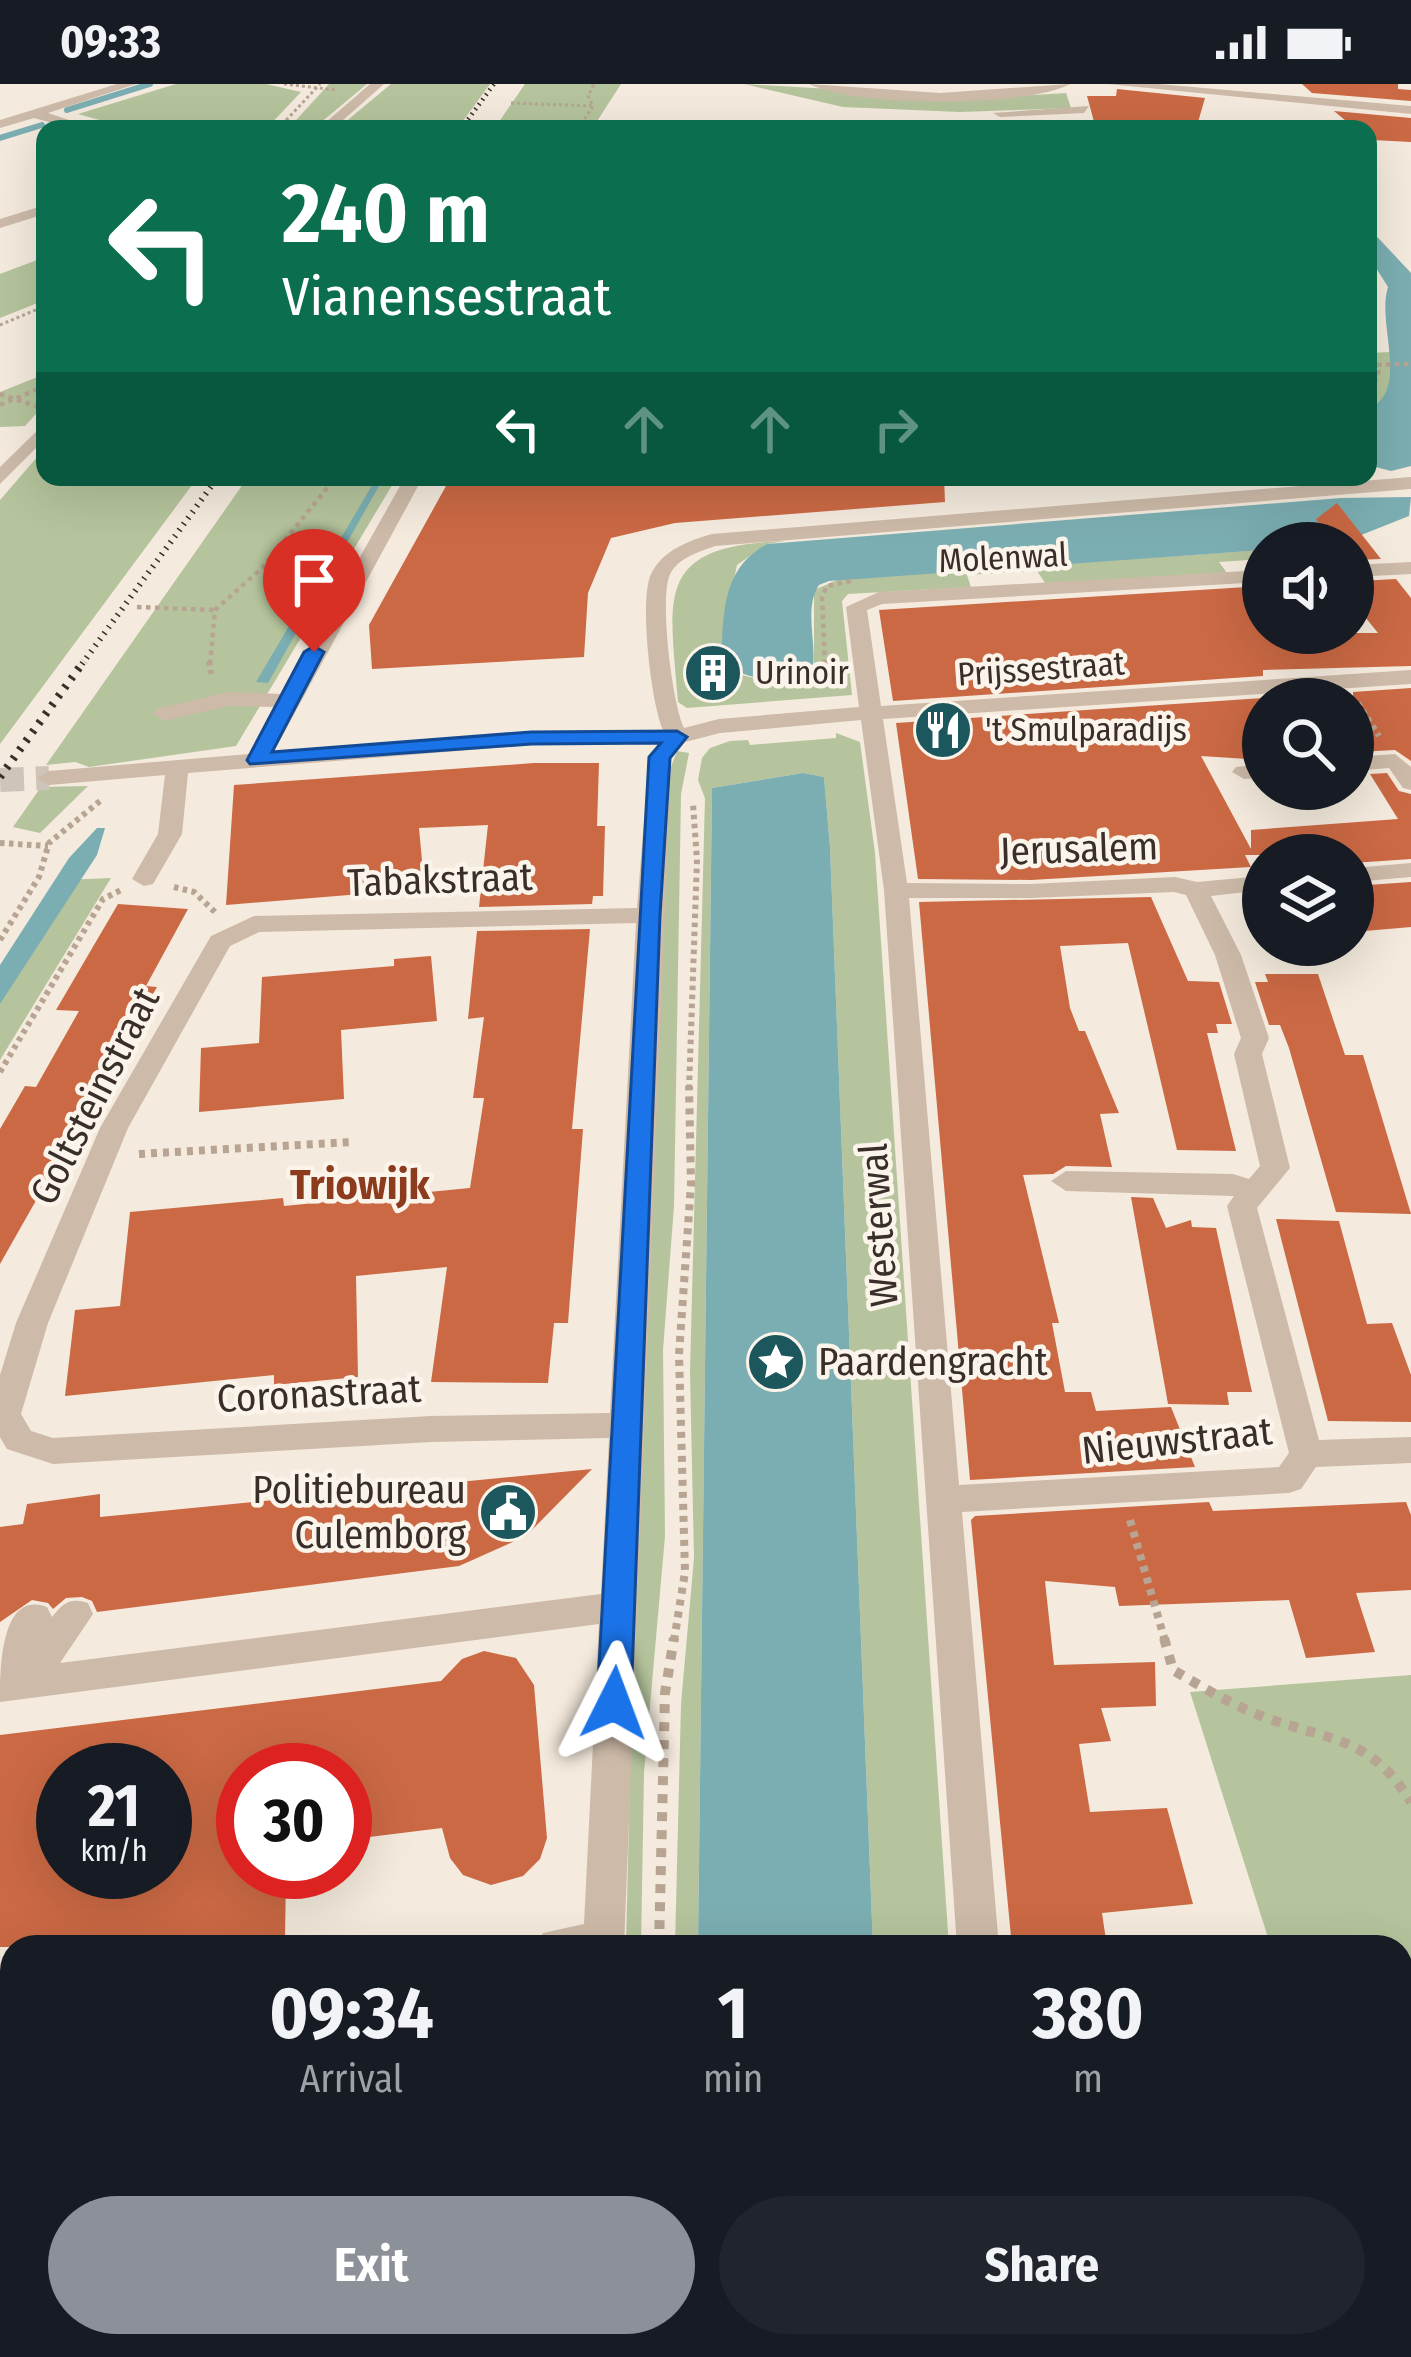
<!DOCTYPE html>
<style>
:root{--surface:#171b24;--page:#20242c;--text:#f1f3f6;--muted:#9ea1a6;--accent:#8c9099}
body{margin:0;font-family:"Fira Sans Condensed",sans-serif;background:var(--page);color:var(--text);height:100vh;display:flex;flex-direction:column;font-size:45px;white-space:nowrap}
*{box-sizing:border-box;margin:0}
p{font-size:39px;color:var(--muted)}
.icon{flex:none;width:66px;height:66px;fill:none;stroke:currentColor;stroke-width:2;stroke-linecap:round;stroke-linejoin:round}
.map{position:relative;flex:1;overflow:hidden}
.details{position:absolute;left:0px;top:1851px;width:1413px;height:423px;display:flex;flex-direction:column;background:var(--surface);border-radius:36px 36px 0 0;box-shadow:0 12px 48px #0002}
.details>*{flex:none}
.banner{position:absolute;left:36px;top:36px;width:1341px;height:366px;border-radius:24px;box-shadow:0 12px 48px #0002;background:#0b6e4f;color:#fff;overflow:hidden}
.controls{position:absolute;left:1242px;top:438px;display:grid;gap:24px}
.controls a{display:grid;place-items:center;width:132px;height:132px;border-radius:50%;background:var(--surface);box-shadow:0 12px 48px #0002;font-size:60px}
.speed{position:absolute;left:36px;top:1659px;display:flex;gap:24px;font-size:60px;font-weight:700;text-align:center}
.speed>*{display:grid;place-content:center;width:156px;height:156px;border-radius:50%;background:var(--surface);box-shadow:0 12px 48px #0002;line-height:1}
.speed small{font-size:30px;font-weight:400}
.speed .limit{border:18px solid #d22;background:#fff;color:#111}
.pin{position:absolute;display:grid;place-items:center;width:102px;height:102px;color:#fff;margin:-123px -51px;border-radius:50% 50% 50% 0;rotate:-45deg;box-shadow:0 0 12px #0007}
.pin .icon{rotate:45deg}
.me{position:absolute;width:132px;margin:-66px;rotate:3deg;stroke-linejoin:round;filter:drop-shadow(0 0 9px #0008)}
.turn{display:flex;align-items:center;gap:42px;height:252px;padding:0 48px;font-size:54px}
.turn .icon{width:156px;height:156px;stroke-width:2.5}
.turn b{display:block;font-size:84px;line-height:102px}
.lanes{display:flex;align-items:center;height:114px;padding:0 48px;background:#0003;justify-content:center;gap:60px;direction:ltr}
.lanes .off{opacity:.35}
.eta{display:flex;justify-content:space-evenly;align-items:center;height:204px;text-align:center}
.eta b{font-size:72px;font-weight:700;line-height:84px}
.primary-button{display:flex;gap:24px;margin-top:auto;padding:24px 48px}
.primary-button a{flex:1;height:138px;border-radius:72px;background:var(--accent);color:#fff;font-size:48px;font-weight:700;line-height:138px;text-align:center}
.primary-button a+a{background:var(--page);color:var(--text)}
.status{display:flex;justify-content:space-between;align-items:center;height:84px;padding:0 60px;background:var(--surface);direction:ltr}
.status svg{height:33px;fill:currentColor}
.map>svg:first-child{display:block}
</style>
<div class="status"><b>09:33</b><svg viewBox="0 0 49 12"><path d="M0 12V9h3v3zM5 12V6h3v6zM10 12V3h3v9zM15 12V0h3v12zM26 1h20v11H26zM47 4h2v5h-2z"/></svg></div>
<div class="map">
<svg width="1411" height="2273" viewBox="0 0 1411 2273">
<rect width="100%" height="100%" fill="#f4eadd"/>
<g fill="#b5c49c">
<polygon points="176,0 266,0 301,8 266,45 132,45 78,30"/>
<polygon points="329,0 367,0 313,45 288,45"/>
<polygon points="391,0 490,0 457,45 337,45"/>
<polygon points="525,0 621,0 592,45 494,45"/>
<polygon points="744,0 985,14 1066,9 1071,24 960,28 843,23"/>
<polygon points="45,173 45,216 0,234 0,190"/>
<polygon points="1391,268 1394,304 1383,319 1368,325 1368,269"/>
<polygon points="45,290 45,320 25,342 0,343 0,308"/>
<polygon points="45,364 45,393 198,393 0,660 0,416"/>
<polygon points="248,393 397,393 236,662 89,683 75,678 46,681"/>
<path d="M 785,457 L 767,460 L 737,481 L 724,543 L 725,587 L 770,598 L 808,598 L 814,587 L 814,506 L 842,494 L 1263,466 L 1263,475 L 1219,478 L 1227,489 L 1045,499 L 1037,487 L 967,491 L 971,503 L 848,510 L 842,517 L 852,611 L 687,624 L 678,618 C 669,509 655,462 785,457 Z"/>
<polygon points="836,649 860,658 875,769 949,1863 873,1863 830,763 824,693 803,689 712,704 698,1863 675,1863 681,1620 694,1474 690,1288 705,714 698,696 702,674 710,664 730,657 748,656 750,661 836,654"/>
<polygon points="677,667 689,669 681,710 674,1122 663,1266 665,1452 644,1689 641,1863 626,1863 634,1518 669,688"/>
<polygon points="88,702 40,749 13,743 41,703"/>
<polygon points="111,794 0,976 0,891 63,796"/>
<polygon points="1411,1591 1411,1958 1401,1958 1401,1863 1271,1863 1190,1608"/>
</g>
<g fill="#7baeb2">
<path d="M 1368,143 L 1411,189 L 1411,382 L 1391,387 L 1368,381 L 1368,325 C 1411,307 1376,240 1388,203 L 1368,171 Z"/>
<polygon points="377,393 384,393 268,599 256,598"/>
<path d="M 1411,413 L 1409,432 L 1341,459 L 1263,459 L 1263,466 L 829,497 L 819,501 C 801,529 822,568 809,598 L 770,598 L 721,583 C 724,534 719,486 767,460 L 1341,414 Z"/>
<polygon points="803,689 824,693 830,763 873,1863 698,1863 712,704"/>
<polygon points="97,744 105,744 97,771 0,920 0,881 69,774"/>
<polygon points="693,2262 886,2262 887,2273 693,2273"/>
</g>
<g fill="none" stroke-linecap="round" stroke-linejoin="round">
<g stroke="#7baeb2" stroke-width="6">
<polyline points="67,26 150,0"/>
<polyline points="0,54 42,41"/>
</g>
</g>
<g fill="#cb6944" fill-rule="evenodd">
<polygon points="1302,0 1398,0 1398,5 1411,6 1411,17 1312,9"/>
<polygon points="1117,5 1205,14 1196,45 1096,45 1087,12 1116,12"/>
<polygon points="1334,27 1411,34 1411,58 1372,56 1367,41 1352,42"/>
<polygon points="451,393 750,393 752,397 944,393 945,418 675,439 611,454 588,509 584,573 372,585 369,541"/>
<polygon points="1337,419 1381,475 1353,476 1353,459 1332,459 1316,435"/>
<polygon points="1396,495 1411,514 1411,582 1263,586 1263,592 893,617 879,526 1263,502 1263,549 1378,549 1353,518 1373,517 1359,497"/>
<polygon points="1411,604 1411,677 1395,666 1357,668 1353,662 1353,608"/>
<polygon points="1263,614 1263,676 1201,672 1251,765 1251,746 1398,735 1370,690 1387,689 1399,707 1411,710 1411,775 1353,779 1353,771 1245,771 1251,783 1031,796 918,795 896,639"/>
<polygon points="534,679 599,679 597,742 605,742 603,812 593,812 592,820 479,823 488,741 419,744 424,799 361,804 361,810 226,821 234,701"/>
<polygon points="1411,798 1411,843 1353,848 1353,802"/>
<polygon points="1151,813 1188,897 1219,898 1232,940 1216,940 1218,949 1207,949 1236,1067 1177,1066 1128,859 1060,862 1070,924 1079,947 1085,947 1119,1029 1100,1030 1112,1083 1066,1082 1053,1090 1023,1091 1059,1239 1052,1239 1065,1308 1091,1308 1096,1327 1171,1323 1195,1383 970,1396 919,818"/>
<polygon points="118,820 188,825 146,902 157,903 0,1180 0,1045 25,1002 36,1003 79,927 56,926"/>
<polygon points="590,845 572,1045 583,1045 568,1239 554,1239 548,1299 431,1298 447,1183 356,1192 358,1293 274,1301 274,1291 65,1312 75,1226 120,1222 130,1128 283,1114 284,1122 470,1104 484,1014 473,1014 484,933 468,935 477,847"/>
<polygon points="431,872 437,937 341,946 344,1015 199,1028 201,964 259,959 262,893 394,882 394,875"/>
<polygon points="1265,890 1318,890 1345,971 1363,971 1411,1130 1336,1128 1289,964 1280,941 1269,941 1255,898 1268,898"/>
<polygon points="1131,1113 1153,1114 1166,1144 1191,1136 1192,1143 1216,1144 1252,1308 1227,1308 1229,1321 1168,1320"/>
<polygon points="1276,1135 1339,1137 1367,1240 1392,1239 1411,1291 1411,1338 1328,1337"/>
<polygon points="592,1385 526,1452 459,1482 97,1528 92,1517 82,1513 66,1514 53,1525 48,1519 32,1516 0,1538 0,1443 23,1440 27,1420 100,1410 100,1433"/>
<polygon points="1209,1418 1213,1427 1406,1418 1411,1431 1411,1506 1356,1509 1375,1568 1306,1574 1289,1516 1119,1522 1115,1503 1045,1497 1054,1581 1155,1578 1156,1622 1101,1624 1111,1657 1079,1660 1090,1728 1167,1724 1193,1820 1102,1829 1107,1863 1012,1863 971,1436 975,1432"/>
<path d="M 484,1567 L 516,1574 L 534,1601 L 547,1754 L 540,1775 L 523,1792 L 491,1801 L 463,1791 L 450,1774 L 442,1744 L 345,1756 L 345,1686 L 243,1686 L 243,1788 L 286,1788 L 285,1856 L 232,1863 L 0,1863 L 0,1651 L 441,1597 L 462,1575 ZM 63,1686 L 165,1686 L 165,1788 L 63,1788 Z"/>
</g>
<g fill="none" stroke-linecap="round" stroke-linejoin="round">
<polyline stroke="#cfc4b9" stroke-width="24" stroke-dasharray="24 12" stroke-linecap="butt" points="0,696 49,694"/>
<g stroke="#b8a492" stroke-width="3" stroke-dasharray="3 3" stroke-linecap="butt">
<polyline points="284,0 336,6"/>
<polyline points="511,19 593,22"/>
<polyline points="278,45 320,0"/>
<polyline points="578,45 593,22 588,12 594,0"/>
<polyline points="0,241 45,222"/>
</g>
<g stroke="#b8a492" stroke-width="4.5" stroke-dasharray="4.5 4.5" stroke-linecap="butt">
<polyline points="1368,281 1411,280"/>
<polyline points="1368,305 1378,293 1379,280"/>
<polyline points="0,310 38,323"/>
<polyline points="0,321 45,302"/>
<polyline points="137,523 215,526"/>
<polyline points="210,580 215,526 264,482 336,393"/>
<polyline points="825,580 822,513 827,502 851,497"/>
</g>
<g stroke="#b8a492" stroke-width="6" stroke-dasharray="4.5 4.5" stroke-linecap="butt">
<polyline points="209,577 212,595"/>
<polyline points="825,577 826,593 839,602"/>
<polyline points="1358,619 1379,652"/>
<polyline points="0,759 48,762"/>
<polyline points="174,803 194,808 216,829"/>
<polyline points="0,856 39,793 49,759 100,717"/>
<polyline points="0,988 103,815 121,806"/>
<polyline points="689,1005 697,776 693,720"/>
</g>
<g stroke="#b8a492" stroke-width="8" stroke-dasharray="6 6" stroke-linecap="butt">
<polyline points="139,1070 352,1058"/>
<polyline points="1130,1436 1165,1557"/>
<polyline points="674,1557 685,1488 679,1270 691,1100 689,1002"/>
</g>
<g stroke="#b8a492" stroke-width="10" stroke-dasharray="9 9" stroke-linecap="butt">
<path d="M 1164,1554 L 1173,1586 C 1202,1603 1232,1621 1264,1633 C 1330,1657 1370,1652 1411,1718"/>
<polyline points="659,1863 665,1609 674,1554"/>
<polyline points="658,2262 658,2273"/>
</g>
<g fill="#cdbaa8" fill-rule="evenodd">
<polygon points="117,0 136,0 48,29 96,45 74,45 34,34 0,44 0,36"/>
<polygon points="370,0 384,0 333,45 318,45"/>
<path d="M 809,0 L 940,9 L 1070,0 C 1025,24 854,23 809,0 Z"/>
<polygon points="1108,0 1158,0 1411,22 1411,30"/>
<polygon points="1089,22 1084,29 1000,33 993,29"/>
<polygon points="45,121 45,130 0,144 0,135"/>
<polygon points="45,339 45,355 0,400 0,383"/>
<path d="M 405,393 L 423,393 L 273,669 L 531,647 L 663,646 C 651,620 639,515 651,490 C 663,466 688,457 712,450 L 1411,393 L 1411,405 L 715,462 C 699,468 676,474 669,493 C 660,519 672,619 684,644 L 719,635 L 859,623 L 846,523 L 879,508 L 1263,486 L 1263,498 L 882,520 L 867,526 L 881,622 L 1411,586 L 1411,600 L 883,635 L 907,799 L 1031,800 L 1175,793 L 1197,798 L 1263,792 L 1263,806 L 1211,812 L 1241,871 L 1269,954 L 1262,970 L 1290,1084 L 1257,1124 L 1319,1356 L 1411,1353 L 1411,1379 L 1316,1383 L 1301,1405 L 1289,1409 L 962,1428 L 999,1863 L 957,1863 L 884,806 L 861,636 L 720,649 L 685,658 L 671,674 L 624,1863 L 537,1863 L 543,1849 L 584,1840 L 599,1540 L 0,1618 C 0,1587 0,1505 47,1523 L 52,1533 C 63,1519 70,1513 88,1519 L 93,1530 L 60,1579 L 601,1510 L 609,1354 L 431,1358 L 53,1380 L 7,1365 L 0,1353 L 0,1291 L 16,1239 L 100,1044 L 211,852 L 254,832 L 637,824 L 649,673 L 659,660 L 531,661 L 188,689 L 182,750 L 153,800 L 144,802 L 132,795 L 158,750 L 165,691 L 49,701 L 37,694 L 49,687 L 249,670 L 276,623 L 228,622 L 164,637 L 153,630 L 156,625 L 228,608 L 283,610 ZM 1174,808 L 1186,811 L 1215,871 L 1241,954 L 1234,970 L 1260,1082 L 1249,1095 L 1233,1090 L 1066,1087 L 1051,1097 L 1066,1107 L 1234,1112 L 1227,1122 L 1289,1369 L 1279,1383 L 959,1401 L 909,814 L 1031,814 ZM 636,839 L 610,1329 L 431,1332 L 53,1354 L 31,1347 L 21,1330 L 48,1239 L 128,1044 L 230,862 L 259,848 Z"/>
<polygon points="1411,478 1411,490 1353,493 1353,481"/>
<polygon points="1395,670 1411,683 1411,706 1403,704 1389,684 1353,687 1353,673"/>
<polygon points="1263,680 1263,694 1244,695 1232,688 1236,683"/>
<polygon points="1411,779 1411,793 1353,798 1353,784"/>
<polygon points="0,1911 12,1911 12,1951 0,1953"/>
<polygon points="1411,2208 1411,2254 1401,2256 1401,2210"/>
<rect x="574" y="2262" width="48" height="11"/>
<polygon points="1060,2262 1240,2262 1235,2273 1065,2273"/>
</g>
<polyline stroke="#392e29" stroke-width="4.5" stroke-dasharray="1.5 4.5" stroke-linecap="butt" points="461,45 494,0"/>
<polyline stroke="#392e29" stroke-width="6" stroke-dasharray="1.5 6" stroke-linecap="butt" points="82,580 218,393"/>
<polyline stroke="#392e29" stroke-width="8" stroke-dasharray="3 8" stroke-linecap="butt" points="0,693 84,577"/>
</g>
<polygon fill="#1a73e8" stroke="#114b97" stroke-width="3" points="314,562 324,568 272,668 531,648 677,647 687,653 670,674 660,831 631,1619 626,1629 614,1633 602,1629 597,1619 649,673 661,659 531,660 250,680 247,676 304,568"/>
<defs>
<symbol id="building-disc" viewBox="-11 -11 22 22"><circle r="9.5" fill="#1c575d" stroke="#fbf4ea"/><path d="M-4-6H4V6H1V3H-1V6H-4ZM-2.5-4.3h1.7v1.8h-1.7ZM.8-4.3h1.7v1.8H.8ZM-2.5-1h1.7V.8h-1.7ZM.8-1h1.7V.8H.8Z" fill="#fff"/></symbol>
<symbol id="restaurant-disc" viewBox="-11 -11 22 22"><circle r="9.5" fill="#1c575d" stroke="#fbf4ea"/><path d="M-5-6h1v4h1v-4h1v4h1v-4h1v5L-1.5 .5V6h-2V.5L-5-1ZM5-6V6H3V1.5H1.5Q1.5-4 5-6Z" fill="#fff"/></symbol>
<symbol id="sight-disc" viewBox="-11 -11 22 22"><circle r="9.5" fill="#1c575d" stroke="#fbf4ea"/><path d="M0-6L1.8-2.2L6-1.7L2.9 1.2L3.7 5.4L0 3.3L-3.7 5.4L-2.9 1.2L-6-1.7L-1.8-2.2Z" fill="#fff"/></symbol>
<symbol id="civic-disc" viewBox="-11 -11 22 22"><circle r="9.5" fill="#1c575d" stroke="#fbf4ea"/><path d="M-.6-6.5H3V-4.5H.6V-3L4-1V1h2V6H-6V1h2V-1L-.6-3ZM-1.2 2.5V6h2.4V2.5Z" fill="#fff"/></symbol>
</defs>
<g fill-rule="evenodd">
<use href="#building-disc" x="680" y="556" width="66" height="66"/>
<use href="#restaurant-disc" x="910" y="613" width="66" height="66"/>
<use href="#sight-disc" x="743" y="1245" width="66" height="66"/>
<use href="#civic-disc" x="475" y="1395" width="66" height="66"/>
</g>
<g text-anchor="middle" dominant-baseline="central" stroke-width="9" stroke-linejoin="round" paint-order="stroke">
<g font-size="33" fill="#392e29" stroke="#fbf4ea">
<text transform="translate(1003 474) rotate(-3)">Molenwal</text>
<text transform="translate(1041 585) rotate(-4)">Prijssestraat</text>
</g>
<g font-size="33" fill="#392e29" stroke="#fbf4ea" text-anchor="start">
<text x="755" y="589">Urinoir</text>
<text x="985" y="646">'t Smulparadijs</text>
</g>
<g font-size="39" fill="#392e29" stroke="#fbf4ea">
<text transform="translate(1079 765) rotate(-2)">Jerusalem</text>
<text transform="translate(440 796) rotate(-2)">Tabakstraat</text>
<text transform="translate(95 1012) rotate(-63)">Goltsteinstraat</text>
<text transform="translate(879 1141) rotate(-94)">Westerwal</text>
<text transform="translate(319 1310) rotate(-3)">Coronastraat</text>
<text transform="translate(1177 1357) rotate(-6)">Nieuwstraat</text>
</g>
<g font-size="39" fill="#392e29" stroke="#fbf4ea" text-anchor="start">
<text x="818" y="1278">Paardengracht</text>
<text x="466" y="1406" text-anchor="end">Politiebureau<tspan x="466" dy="45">Culemborg</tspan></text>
</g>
<g font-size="42" font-weight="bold" fill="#8c3b1e" stroke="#fbf4ea">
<text x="360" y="1101">Triowijk</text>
</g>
</g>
</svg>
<div class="controls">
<a><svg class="icon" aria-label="sound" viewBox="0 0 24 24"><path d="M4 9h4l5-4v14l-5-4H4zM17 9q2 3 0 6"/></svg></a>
<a><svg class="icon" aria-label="search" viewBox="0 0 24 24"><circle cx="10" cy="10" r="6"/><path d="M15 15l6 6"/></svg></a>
<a><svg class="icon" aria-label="layers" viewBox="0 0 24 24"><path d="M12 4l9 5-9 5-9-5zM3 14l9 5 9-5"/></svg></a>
</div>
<div class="speed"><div>21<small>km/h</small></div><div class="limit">30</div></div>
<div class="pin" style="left:314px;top:568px;background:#d93025"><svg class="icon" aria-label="arrive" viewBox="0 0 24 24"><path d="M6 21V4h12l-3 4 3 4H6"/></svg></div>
<svg class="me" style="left:614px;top:1619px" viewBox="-20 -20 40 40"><path d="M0-17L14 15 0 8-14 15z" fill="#1a73e8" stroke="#fff" stroke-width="4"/></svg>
<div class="banner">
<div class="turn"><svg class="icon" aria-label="left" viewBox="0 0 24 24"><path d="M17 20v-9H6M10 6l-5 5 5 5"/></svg><div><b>240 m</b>Vianensestraat</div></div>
<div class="lanes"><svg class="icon" aria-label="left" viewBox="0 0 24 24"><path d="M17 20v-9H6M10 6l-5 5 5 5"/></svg><svg class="icon off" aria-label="ahead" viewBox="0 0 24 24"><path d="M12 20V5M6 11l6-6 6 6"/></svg><svg class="icon off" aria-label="ahead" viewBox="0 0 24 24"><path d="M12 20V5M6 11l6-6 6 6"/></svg><svg class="icon off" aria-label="right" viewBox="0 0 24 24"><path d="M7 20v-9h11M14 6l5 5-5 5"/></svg></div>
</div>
<section class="details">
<div class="eta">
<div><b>09:34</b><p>Arrival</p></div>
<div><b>1</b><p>min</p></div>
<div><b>380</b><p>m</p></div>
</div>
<div class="primary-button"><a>Exit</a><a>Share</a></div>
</section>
</div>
